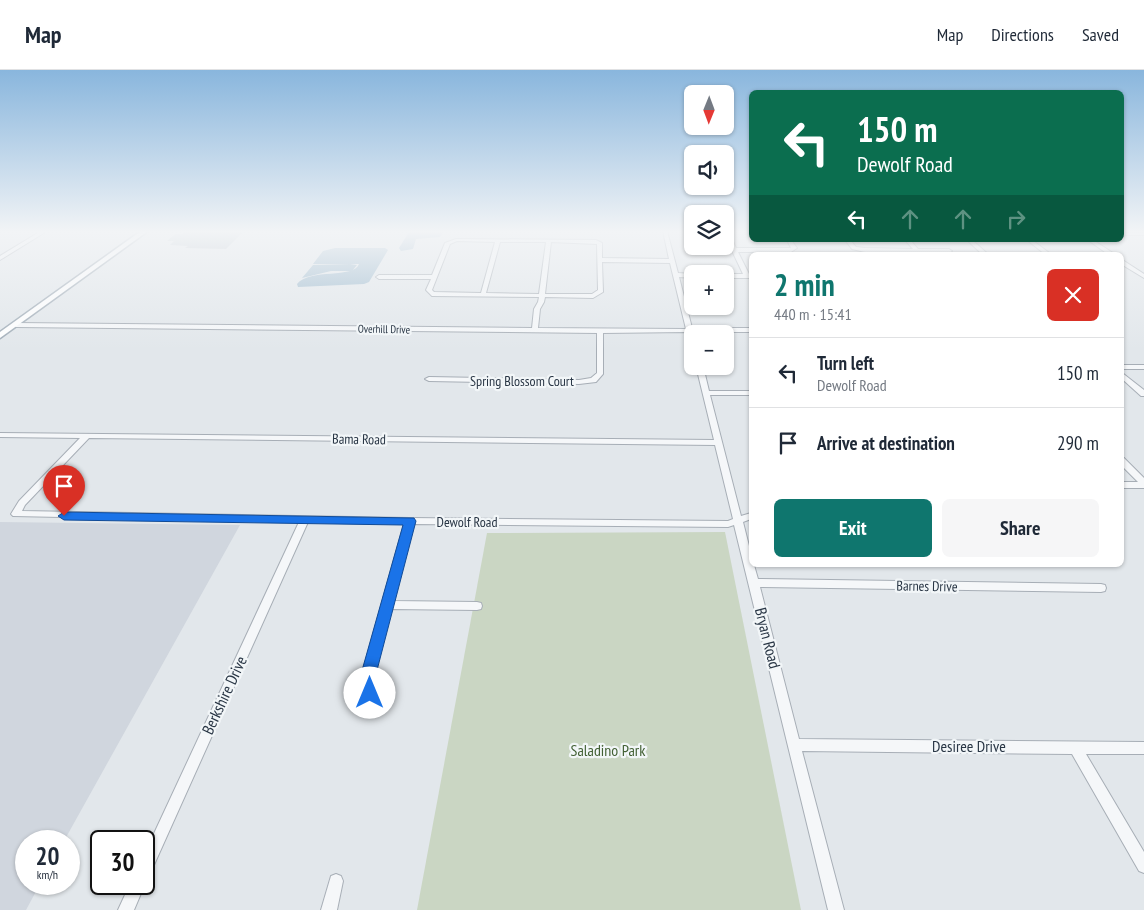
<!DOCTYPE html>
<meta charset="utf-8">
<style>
:root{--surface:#fff;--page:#f6f6f7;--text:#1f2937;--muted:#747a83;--line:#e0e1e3;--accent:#0f766e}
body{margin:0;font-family:"PT Sans Narrow",sans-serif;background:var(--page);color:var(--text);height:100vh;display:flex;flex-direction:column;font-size:19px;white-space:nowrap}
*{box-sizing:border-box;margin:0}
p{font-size:16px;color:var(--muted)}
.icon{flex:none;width:28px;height:28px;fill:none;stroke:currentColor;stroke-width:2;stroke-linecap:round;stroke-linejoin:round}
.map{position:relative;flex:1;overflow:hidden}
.panel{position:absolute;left:749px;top:182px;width:375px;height:315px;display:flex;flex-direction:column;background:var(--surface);border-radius:8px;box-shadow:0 1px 4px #0004}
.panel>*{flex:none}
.hud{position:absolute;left:749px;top:20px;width:375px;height:152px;border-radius:8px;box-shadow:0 1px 4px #0004;background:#0b6e4f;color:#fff;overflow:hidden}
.needle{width:32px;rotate:181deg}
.tools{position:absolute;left:684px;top:15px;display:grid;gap:10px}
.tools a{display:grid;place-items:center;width:50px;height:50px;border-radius:8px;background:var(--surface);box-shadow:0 1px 4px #0004;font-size:25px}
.speed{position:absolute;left:15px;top:760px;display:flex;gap:10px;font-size:25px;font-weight:700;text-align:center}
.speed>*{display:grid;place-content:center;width:65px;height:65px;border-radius:50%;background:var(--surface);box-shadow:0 1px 4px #0004;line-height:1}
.speed small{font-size:12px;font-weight:400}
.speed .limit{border:2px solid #111;border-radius:8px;background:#fff;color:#111}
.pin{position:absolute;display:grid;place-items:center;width:42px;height:42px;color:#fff;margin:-51px -21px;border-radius:50% 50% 50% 0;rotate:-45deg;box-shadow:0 0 5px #0007}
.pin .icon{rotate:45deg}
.me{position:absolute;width:55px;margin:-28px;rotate:0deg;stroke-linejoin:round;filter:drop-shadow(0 0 4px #0008)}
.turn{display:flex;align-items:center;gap:18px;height:105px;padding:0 25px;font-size:22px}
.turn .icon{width:65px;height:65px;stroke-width:2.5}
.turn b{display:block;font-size:35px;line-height:42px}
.lanes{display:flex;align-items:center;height:48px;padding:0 25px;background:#0003;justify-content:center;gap:25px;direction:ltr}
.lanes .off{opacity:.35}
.round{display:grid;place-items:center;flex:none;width:52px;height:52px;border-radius:8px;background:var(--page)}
.head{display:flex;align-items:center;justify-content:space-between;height:85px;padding:0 25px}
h1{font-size:30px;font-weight:700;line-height:38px;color:var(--accent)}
.action{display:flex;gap:10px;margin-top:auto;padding:10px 25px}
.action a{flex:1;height:58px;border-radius:8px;background:var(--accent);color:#fff;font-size:20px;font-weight:700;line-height:58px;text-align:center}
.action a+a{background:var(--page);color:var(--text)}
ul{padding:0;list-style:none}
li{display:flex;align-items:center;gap:15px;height:70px;padding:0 25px;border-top:1px solid var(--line)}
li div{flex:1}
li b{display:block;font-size:19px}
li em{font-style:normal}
header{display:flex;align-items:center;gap:30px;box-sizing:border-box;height:70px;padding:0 25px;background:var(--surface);border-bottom:1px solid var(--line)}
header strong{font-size:24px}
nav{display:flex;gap:28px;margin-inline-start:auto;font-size:18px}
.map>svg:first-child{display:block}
</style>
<header>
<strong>Map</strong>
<nav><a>Map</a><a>Directions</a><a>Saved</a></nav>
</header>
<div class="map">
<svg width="1144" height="840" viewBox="0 0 1144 840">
<rect width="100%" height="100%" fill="#e2e7eb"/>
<polygon fill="#d0d6de" points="0,452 240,455 64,771 26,771 26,814 40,814 26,840 0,840"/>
<polygon fill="#cad6c3" points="725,462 801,840 417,840 487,463"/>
<g fill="#9cb9cd">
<polygon points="409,162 441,161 443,162 440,167 416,169 413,179 401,181 399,178"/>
<path d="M 335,178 L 385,178 L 388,180 L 369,212 L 364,214 L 298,217 L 297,214 C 310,198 354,209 359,194 L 313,194 L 323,181 Z"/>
<polygon points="350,194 357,195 352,201 331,201 302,208 313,195"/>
</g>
<polygon fill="#b9c1ca" points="187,161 244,161 226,179 185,178 188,176 170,175 174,171 167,171 175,164 182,164"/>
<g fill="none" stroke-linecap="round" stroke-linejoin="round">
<defs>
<g id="minor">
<polygon points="41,161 47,161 0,190 0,186"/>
<path d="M 663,161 L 667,161 L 678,203 L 692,204 L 692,208 L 679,207 L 692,258 L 751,258 L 751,262 L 693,262 L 692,272 L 689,270 L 687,262 L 603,263 L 603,304 L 596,312 L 579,314 L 429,311 L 425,309 L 429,307 L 579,310 L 591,308 L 597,303 L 597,263 L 16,257 L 13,255 L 16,253 L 532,258 L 534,239 L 538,232 L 539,227 L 432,226 L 426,220 L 431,209 L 379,209 L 376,207 L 379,205 L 432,205 L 445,173 L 456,169 L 596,170 L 602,173 L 602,188 L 669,189 ZM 457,171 L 495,172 L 481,223 L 434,222 L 432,220 L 450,174 ZM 500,172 L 546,172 L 539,224 L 486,223 ZM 551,172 L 597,174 L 598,220 L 592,224 L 545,224 ZM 602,192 L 670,193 L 686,259 L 538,258 L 540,239 L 544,232 L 545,227 L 593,228 L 603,222 Z"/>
<polygon points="725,161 728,161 736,178 791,178 787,170 791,170 797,178 791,182 738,182 749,204 751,204 751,208 725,208 725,204 743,204 725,166"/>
<rect x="1121" y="163" width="23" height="2"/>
<polygon points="845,170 850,170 856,177 865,178 913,179 905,170 910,170 918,179 949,179 952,181 949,183 921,182 919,185 915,182 865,182 852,179"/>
<polygon points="967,170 972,170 989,185 983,185"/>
<polygon points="1027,170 1032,170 1052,185 1046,185"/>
<polygon points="1088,170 1093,170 1116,185 1109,185"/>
<polygon points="1121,189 1144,204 1144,208 1121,194"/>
<rect x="1121" y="295" width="23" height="4"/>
<path d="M 696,296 L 703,296 L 709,321 L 751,321 L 751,325 L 710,325 L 741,446 L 751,443 L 751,449 L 743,452 L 751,484 L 751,495 L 754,495 L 758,509 L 1101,514 L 1105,515 L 1106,518 L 1105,521 L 1101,522 L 760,517 L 799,669 L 1144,672 L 1144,684 L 1086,684 L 1144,782 L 1144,803 L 1139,801 L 1072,684 L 802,681 L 844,840 L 828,840 L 734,455 L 728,457 L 414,454 L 393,531 L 477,532 L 481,533 L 482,536 L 481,539 L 477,540 L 391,539 L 374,604 L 376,623 L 374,627 L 370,628 L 366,627 L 364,623 L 362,604 L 404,454 L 308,452 L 149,806 L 144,808 L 144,785 L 299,452 L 13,446 L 11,444 L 19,431 L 80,368 L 0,367 L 0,363 L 714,370 ZM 89,368 L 715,375 L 733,449 L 728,451 L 410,448 L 22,441 L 25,435 Z"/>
<polygon points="1121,302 1144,320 1144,326 1141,326 1121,308"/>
<polygon points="1121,387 1124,388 1144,408 1144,418 1121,418 1121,412 1138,412 1121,395"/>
<polygon points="336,804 341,806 343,811 337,840 321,840 331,806"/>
<polygon points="144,810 145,814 134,840 118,840 130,814 144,814"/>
</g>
<polygon id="major" points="141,161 148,161 0,268 0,262"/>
</defs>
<use href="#minor" stroke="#a7aeb6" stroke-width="2"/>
<use href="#major" stroke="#a1adb8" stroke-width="3"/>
<use href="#minor" fill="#f5f7f9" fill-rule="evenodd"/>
<use href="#major" fill="#fff" fill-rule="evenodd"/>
</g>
<linearGradient id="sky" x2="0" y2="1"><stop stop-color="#89b6dd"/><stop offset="0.58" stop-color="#f2f4f6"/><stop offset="1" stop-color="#f2f4f6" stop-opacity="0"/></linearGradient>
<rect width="1144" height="279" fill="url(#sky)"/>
<polygon fill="#1a73e8" stroke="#114b97" points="64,442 414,448 416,451 376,604 378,623 375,628 370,630 365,628 361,604 403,455 64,450 58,446"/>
<g text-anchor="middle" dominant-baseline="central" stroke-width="4.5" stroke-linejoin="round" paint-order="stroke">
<g font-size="11" fill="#293645" stroke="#f2f6f8">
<text transform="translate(384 259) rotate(1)">Overhill Drive</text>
</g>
<g font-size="14" fill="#293645" stroke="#f2f6f8">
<text x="522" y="311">Spring Blossom Court</text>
<text transform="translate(359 369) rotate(1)">Bama Road</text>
<text x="467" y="452">Dewolf Road</text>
<text transform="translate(927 516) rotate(1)">Barnes Drive</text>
</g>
<g font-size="16" fill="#293645" stroke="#f2f6f8">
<text transform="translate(768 568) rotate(76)">Bryan Road</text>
<text transform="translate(224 625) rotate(-65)">Berkshire Drive</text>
<text x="969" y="676">Desiree Drive</text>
</g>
<g font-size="16" fill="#436135" stroke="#f2f6f8">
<text x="608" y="680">Saladino Park</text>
</g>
</g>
</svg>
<div class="tools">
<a><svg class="needle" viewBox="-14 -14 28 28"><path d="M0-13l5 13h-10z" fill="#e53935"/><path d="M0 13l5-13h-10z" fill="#747a83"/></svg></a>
<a><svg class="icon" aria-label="sound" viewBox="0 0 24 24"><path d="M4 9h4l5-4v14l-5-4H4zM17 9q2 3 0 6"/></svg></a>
<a><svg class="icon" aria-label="layers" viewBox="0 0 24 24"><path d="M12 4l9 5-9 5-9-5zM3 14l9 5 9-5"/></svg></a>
<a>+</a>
<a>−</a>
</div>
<div class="speed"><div>20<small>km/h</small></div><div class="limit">30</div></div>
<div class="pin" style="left:64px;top:446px;background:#d93025"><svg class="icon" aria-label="arrive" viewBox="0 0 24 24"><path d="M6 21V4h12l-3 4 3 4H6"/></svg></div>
<svg class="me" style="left:370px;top:623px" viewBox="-20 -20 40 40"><circle r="19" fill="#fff"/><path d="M0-13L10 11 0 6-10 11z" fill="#1a73e8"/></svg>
<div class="hud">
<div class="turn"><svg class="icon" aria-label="left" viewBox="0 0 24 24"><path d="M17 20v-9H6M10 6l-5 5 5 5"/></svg><div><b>150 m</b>Dewolf Road</div></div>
<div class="lanes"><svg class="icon" aria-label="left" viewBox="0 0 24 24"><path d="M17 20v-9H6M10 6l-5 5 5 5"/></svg><svg class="icon off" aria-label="ahead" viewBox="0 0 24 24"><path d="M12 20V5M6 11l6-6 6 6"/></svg><svg class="icon off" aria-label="ahead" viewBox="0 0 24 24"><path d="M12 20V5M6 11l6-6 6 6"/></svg><svg class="icon off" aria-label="right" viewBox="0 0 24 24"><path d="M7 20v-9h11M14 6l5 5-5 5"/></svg></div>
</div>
<section class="panel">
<div class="head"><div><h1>2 min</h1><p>440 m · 15:41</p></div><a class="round" style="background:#d93025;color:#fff"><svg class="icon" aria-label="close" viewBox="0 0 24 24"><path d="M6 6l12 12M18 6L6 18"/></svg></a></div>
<ul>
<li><svg class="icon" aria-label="left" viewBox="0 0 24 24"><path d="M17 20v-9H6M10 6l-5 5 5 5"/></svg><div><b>Turn left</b><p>Dewolf Road</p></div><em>150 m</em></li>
<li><svg class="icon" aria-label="arrive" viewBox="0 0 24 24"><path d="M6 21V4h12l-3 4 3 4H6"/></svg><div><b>Arrive at destination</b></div><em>290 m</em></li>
</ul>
<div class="action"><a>Exit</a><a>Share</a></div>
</section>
</div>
